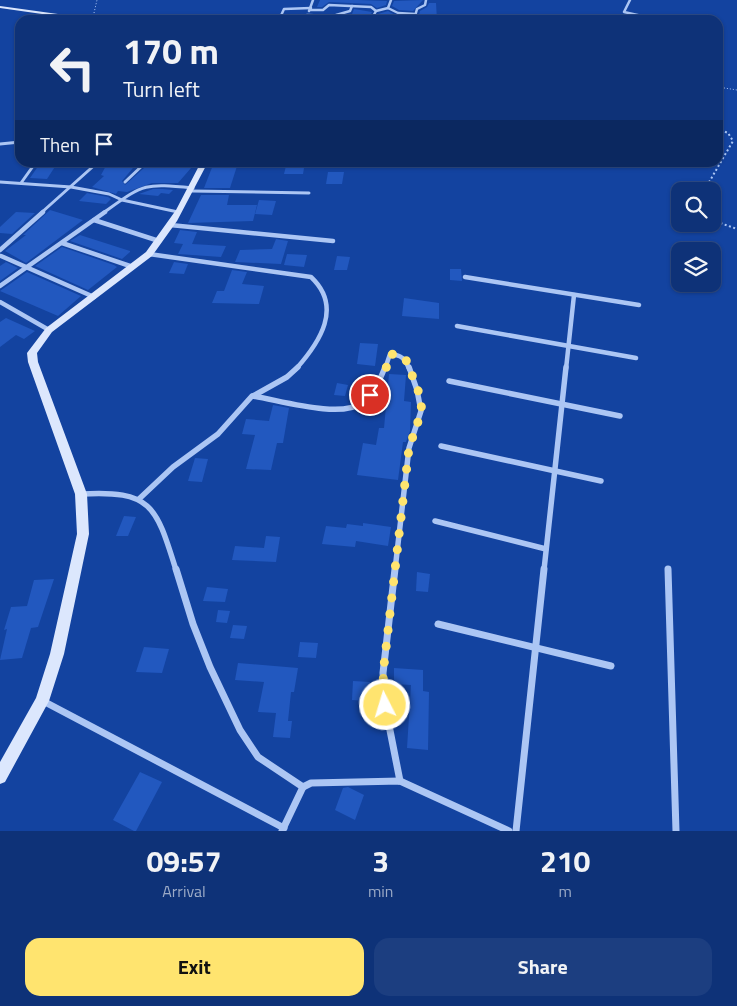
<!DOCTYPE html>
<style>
:root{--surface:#0e3278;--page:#1c3e80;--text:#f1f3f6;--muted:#9baac6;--line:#2e4d8a;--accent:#ffe46f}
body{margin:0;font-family:"Titillium Web",sans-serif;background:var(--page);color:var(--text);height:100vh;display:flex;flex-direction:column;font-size:19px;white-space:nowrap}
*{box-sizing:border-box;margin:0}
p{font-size:16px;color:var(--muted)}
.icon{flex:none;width:28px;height:28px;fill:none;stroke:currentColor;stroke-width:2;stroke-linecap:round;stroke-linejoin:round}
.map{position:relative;height:831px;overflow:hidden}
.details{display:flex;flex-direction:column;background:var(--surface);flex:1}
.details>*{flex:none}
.banner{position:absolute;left:15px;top:15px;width:708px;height:152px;border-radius:15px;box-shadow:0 1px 4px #0004,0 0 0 1px var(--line);background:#0e3278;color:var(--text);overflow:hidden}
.tools{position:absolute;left:671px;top:182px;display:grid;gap:10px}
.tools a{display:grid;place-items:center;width:50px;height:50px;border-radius:10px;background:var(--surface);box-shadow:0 1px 4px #0004,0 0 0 1px var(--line);font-size:25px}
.pin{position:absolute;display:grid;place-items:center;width:42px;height:42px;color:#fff;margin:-21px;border:2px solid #fff;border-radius:50%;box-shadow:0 1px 5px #0007}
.me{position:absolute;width:55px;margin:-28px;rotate:355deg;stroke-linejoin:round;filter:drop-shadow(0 0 4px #0008)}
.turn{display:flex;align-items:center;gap:18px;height:105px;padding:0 25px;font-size:22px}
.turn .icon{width:65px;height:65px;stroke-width:2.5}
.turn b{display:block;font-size:35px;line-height:42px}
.then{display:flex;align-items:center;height:48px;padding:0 25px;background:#0003;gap:10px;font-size:19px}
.eta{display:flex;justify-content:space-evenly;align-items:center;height:85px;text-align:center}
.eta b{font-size:30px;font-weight:700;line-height:35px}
.primary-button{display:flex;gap:10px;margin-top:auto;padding:10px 25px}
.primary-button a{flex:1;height:58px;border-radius:15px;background:var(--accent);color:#111;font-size:20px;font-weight:700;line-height:58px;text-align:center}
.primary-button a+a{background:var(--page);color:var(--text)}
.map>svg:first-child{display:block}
</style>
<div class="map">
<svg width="737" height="831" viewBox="0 0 737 831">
<rect width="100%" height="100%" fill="#1343a0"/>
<g fill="#2258bf">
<polygon points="320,0 358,0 387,1 386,5 377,8 371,4 329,2 322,7 317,7"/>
<polygon points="423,0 413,11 399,10 392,6 394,1"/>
<polygon points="429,3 436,3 437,20 418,19 420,11 427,7"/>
<polygon points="354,9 372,12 368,20 336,20 352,14"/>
<polygon points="388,11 397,16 412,17 385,17 385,20 375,20 378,14"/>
<polygon points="41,162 58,162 47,179 30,178"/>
<polygon points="108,162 138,162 122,181 125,185 144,168 191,168 178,183 152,183 127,192 118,191 116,194 92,187 104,176 101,175"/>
<polygon points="287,162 305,162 303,174 284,174"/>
<polygon points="213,165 237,166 230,188 204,188"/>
<polygon points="328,172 344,172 342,184 326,184"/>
<polygon points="153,189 163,189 173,190 169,194 161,193 158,196 139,194"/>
<polygon points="87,193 108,197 111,199 106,204 79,201"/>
<polygon points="201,195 229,195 227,205 257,205 253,221 188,223"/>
<polygon points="259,200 276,201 272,215 255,214"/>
<polygon points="50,210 83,220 26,263 5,251 26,235 23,235"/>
<polygon points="16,212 35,213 12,234 0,233 0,227"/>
<polygon points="180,230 197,232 192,244 226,246 221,257 178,254 183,244 174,243"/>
<polygon points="80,235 130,251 130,252 122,259 70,241"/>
<polygon points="276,239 288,241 281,264 235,262 240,250 272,249"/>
<polygon points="62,247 114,265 117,267 88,290 35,266"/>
<polygon points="287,254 307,255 304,267 284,265"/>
<polygon points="337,256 350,257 347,270 334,270"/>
<polygon points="6,262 18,268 0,281 0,266"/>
<polygon points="174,262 188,264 184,274 169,273"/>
<polygon points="450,269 461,269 462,281 450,280"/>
<polygon points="232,270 247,272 242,284 264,286 259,304 212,303 217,291 224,291"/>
<polygon points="27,272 81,296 58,316 0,291"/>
<polygon points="404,298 439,303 439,319 402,316"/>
<polygon points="6,318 35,331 24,339 16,335 0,347 0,322"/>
<polygon points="360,343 378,344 375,366 357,364"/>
<polygon points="389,374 406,375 404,401 411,402 410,431 406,442 403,442 398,480 357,475 363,443 376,445 379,428 384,428"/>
<polygon points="337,383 348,385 345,396 334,395"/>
<polygon points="273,405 289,408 283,443 277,443 271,470 246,469 255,435 242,434 246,419 269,421"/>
<polygon points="195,458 208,459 202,482 188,481"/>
<polygon points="124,516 136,517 128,536 116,536"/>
<polygon points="363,523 391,527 388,546 356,541 355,547 322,544 326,526 346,528 347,524 363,526"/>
<polygon points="266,536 280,537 276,562 232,560 235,546 264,548"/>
<polygon points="417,572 430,574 428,592 416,591"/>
<polygon points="54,579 38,627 31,628 22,658 0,660 7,629 4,630 11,607 27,606 34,580"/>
<polygon points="207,587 228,589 225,602 203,601"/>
<polygon points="218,610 230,611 227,623 216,622"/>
<polygon points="233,625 247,626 244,639 230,638"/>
<polygon points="300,642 318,643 316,658 298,657"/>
<polygon points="144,647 169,649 162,673 136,672"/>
<polygon points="238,663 298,668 294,692 291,692 288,721 292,721 290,738 273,737 276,713 258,712 264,682 235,680"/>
<polygon points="394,668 423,670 423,691 429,692 428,750 407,748 411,685 394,684"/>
<polygon points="353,681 370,682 368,701 352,700"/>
<polygon points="140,772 162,782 136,831 134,831 113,820"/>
<polygon points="348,787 364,795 355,820 335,810 343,788"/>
</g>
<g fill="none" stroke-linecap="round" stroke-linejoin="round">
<g stroke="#acc6f4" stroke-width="1" stroke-dasharray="1 2" stroke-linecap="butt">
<polyline points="94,13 97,0"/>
<polyline points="718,87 737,90"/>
</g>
<g stroke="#acc6f4" stroke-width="2" stroke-dasharray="2 2.5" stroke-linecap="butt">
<polyline points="707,191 708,184 733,141 728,133 718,129"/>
<polyline points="712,220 737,229"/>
</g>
<g stroke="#acc6f4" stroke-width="2.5">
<polyline points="630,0 624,12 660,20"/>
<polyline points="388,8 391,0"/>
<polyline points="310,10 323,10 329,5 371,7 376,11"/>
<polyline points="309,11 313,0"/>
<polyline points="307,15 334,16"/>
<polyline points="279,20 284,9 311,8"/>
<polyline points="279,20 303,20"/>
<polyline points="332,20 336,15 350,11 352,6"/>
<polyline points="371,20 376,11 388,8 398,13 415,14"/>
<polyline points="414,20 417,9 425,5 426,0"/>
</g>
<g stroke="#acc6f4" stroke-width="3">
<polyline points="0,144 20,142"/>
<polyline points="143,165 204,165"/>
<polyline points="0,182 71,187 109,194 122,200 178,212"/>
<polyline points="125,182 145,163"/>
<polyline points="21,183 36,162"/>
<polyline points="192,191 309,193"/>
<polyline points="41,213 98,162"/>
<path d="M 103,213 C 144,184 142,183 193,188"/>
</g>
<g stroke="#acc6f4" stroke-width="4.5">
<polyline points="94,220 159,241"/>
<polyline points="170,225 333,241"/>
<polyline points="62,243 133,267"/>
<polyline points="0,250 43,212"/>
<path d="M 149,254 L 311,277 C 343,307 320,342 296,369"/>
<polyline points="1,256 94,297"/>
<polyline points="465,277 639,305"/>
<polyline points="0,286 105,212"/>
<polyline points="0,302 49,330"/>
<polyline points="457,326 636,358"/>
<path d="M 385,369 L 390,354 C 401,355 405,358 409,369"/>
<polyline points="566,369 574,295"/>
</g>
<g stroke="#acc6f4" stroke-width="5.5">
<polyline points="449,381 620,416"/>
<polyline points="253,396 287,377 298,367"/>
<polyline points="441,446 601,481"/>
<path d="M 81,494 C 152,490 156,506 176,570"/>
<path d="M 139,499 L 173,467 L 218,434 L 252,396 C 279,400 340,419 362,403 C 374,394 380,380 385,367"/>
<polyline points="435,521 546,549"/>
<polyline points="395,570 409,448 421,411 417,390 409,367"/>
<polyline points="544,570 566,367"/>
</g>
<g stroke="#acc6f4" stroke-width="7">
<polyline points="176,569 193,624 210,667 240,730 258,757 303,787 311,783 400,781 509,831"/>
<polyline points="395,569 383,673 385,705 400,781"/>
<polyline points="668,569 676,831"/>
<polyline points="438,624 611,666"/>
<polyline points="43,701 284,828"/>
<polyline points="282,831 303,787"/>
<polyline points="516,831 544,569"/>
</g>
<g fill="#dce7fd" fill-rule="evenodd">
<polygon points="0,6 94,19 96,20 84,20 0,8"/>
<polygon points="201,162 208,162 177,221 152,256 52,332 37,353 38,362 87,494 89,534 64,654 49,701 5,782 0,784 0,762 36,698 50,654 77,534 75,494 28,362 27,353 46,328 146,252 176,210"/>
</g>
</g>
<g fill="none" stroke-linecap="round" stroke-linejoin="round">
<polyline stroke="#ffe46f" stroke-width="9" stroke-dasharray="0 16.2" points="370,395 385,372 390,354 400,355 406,360 418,390 422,410 409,448 383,674 385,705"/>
</g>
</svg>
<div class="tools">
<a><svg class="icon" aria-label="search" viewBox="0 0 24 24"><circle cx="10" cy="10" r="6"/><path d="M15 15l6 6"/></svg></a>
<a><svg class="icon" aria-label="layers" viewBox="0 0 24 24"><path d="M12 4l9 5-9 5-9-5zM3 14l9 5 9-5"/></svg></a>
</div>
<div class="pin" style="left:370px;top:395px;background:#d93025"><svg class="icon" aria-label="arrive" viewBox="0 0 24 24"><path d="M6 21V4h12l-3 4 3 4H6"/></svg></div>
<svg class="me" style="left:385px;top:705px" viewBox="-20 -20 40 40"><circle r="17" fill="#ffe46f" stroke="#fff" stroke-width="3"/><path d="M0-11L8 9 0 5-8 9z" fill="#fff"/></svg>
<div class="banner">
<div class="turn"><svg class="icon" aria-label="left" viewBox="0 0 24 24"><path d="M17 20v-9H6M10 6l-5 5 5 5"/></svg><div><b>170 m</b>Turn left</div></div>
<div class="then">Then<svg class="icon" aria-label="arrive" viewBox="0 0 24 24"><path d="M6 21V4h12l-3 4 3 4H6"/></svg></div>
</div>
</div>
<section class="details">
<div class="eta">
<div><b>09:57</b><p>Arrival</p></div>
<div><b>3</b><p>min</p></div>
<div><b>210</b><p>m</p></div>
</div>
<div class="primary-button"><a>Exit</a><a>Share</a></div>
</section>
